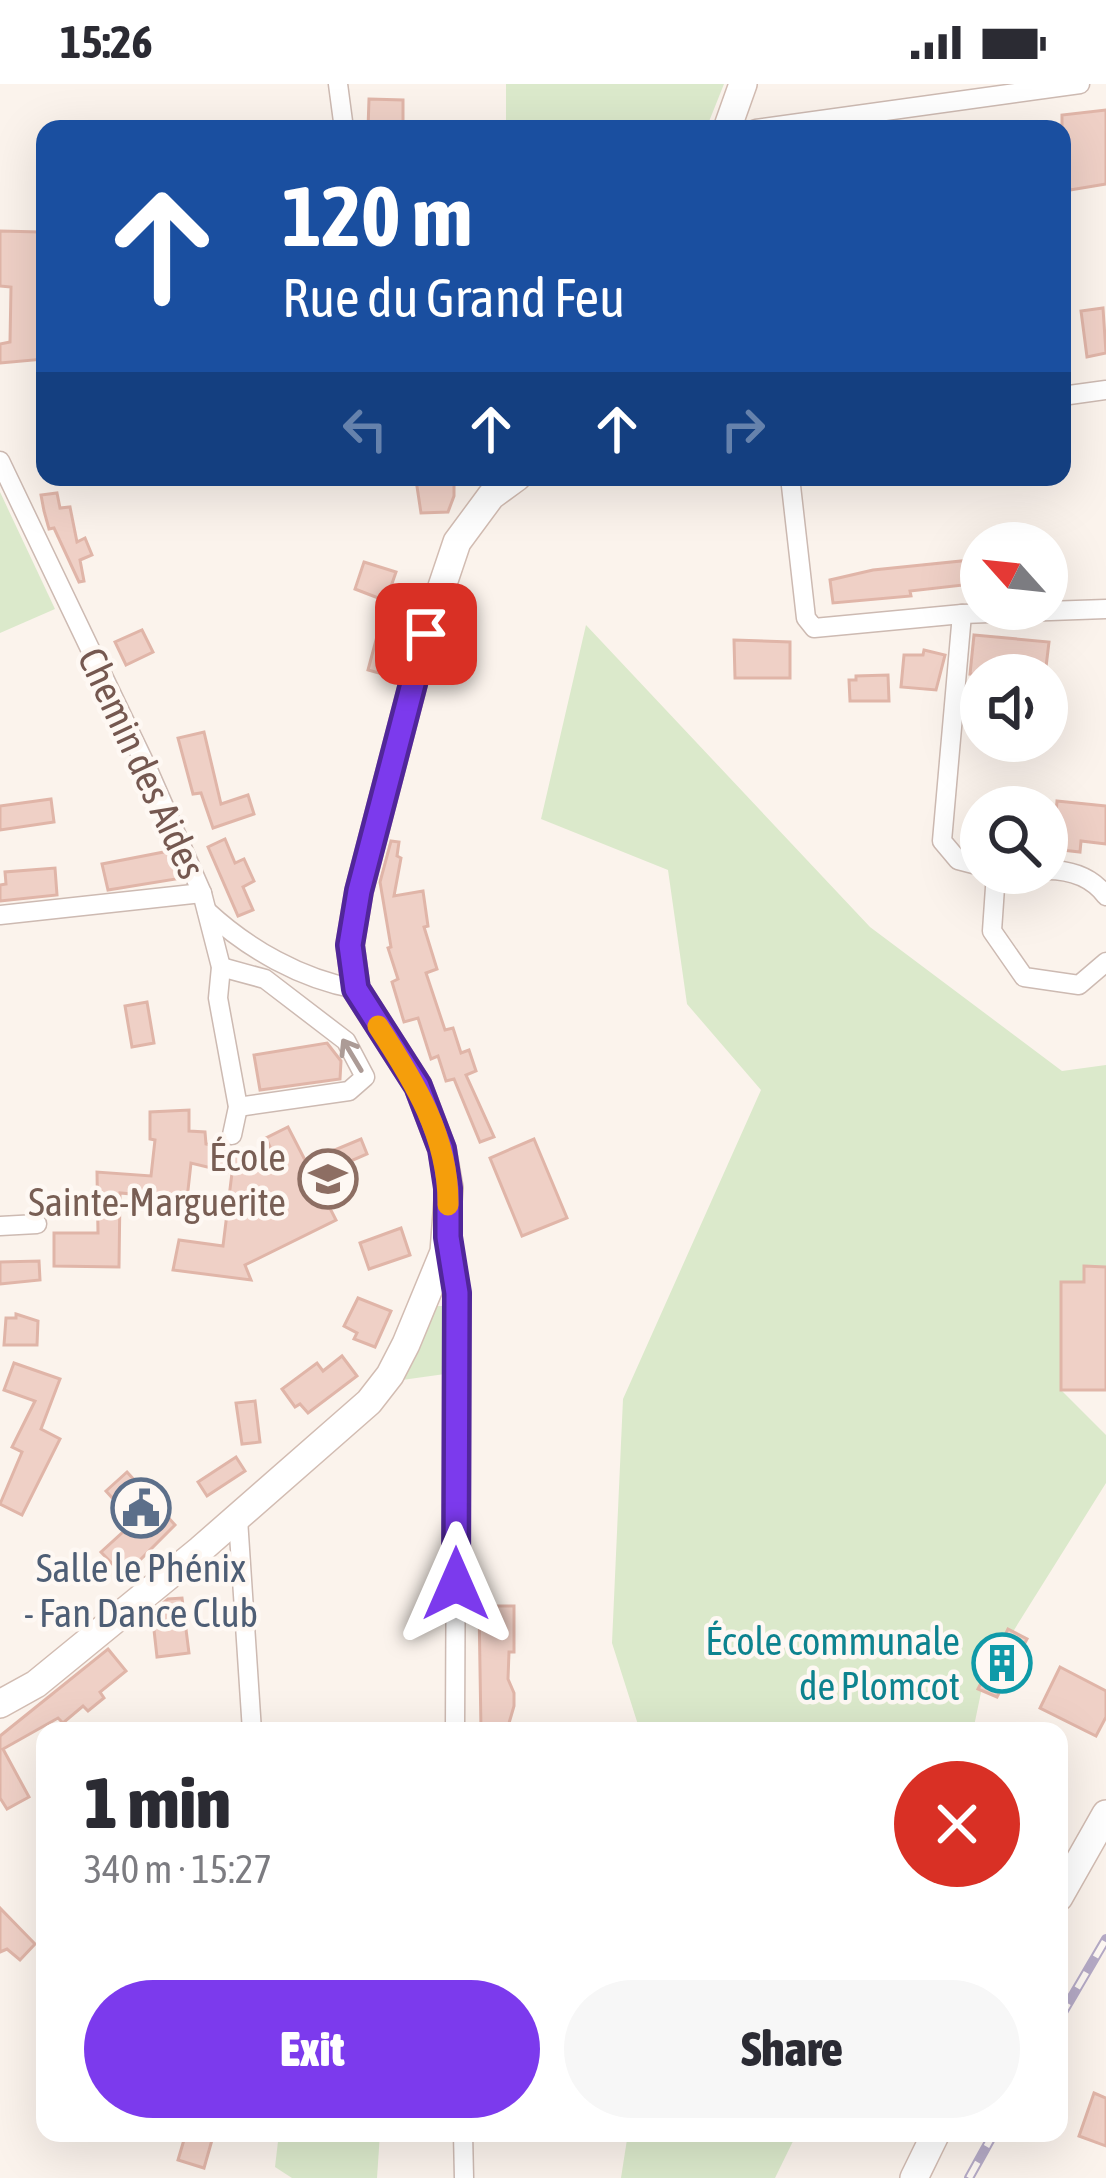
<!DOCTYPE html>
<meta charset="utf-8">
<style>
:root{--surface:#fff;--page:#f7f7f7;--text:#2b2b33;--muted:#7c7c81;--accent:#7c3aed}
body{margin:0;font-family:"Asap Condensed",sans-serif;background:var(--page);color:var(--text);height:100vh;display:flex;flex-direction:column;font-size:45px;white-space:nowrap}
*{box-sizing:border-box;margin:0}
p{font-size:39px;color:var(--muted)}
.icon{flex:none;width:66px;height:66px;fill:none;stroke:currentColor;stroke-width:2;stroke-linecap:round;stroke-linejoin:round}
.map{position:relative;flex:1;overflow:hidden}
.sheet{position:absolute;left:36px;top:1638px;width:1032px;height:420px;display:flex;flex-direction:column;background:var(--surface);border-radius:24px;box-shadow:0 12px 48px #0002}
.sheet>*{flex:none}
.hud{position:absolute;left:36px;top:36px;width:1035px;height:366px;border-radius:24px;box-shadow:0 12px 48px #0002;background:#1a4fa0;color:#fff;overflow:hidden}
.needle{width:78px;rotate:297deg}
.tools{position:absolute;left:960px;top:438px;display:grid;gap:24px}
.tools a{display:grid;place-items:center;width:108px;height:108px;border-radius:50%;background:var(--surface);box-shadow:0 12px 48px #0002;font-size:60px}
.pin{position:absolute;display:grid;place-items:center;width:102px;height:102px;color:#fff;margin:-51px;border-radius:24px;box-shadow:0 6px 18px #0006}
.me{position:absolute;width:132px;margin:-66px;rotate:0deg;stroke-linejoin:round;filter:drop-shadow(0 0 9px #0008)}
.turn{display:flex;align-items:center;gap:42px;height:252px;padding:0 48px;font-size:54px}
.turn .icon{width:156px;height:156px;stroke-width:2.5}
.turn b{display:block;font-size:84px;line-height:102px}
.lanes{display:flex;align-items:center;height:114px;padding:0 48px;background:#0003;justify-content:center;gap:60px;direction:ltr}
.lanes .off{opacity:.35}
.round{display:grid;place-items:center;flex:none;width:126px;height:126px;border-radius:63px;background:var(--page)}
.headline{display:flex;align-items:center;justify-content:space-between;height:204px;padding:0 48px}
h1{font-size:72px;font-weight:800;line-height:90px}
.primary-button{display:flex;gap:24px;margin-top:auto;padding:24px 48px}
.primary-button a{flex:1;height:138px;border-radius:72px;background:var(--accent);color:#fff;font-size:48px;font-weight:800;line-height:138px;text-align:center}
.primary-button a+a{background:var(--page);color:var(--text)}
.status{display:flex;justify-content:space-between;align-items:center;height:84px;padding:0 60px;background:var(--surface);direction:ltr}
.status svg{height:33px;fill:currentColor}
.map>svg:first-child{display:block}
</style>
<div class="status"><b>15:26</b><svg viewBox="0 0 49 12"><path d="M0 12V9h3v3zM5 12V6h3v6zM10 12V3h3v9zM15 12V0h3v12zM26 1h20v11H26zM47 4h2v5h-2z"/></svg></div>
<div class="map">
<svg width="1106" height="2094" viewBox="0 0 1106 2094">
<rect width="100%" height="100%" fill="#fbf3ec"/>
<g fill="#dbe9cb">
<polygon points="506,0 724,0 706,45 506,45"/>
<polygon points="0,408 55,525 0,549"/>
<polygon points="586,541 870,843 1062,987 1106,981 1106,1183 1085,1183 1084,1198 1061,1198 1061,1306 1106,1351 1106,1399 984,1594 973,1647 640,1647 612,1559 623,1315 761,1006 687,920 668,786 541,735"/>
<polygon points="431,1222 446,1222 445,1290 402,1296"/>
<polygon points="279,2049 380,2049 377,2094 292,2094 275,2083"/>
<polygon points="628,2049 797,2049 775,2094 621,2094"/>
</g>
<g fill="#efd0c6" stroke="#e0b5a8" stroke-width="3">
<polygon points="369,15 403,16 403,37 394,39 396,45 368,45"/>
<polygon points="1106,26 1106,100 1070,106 1067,87 1062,88 1062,31"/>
<polygon points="0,147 40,148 39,174 45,175 45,275 0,279 0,260 10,258 11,203 0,202"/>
<polygon points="1103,224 1106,269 1087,273 1081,227"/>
<polygon points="423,393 454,394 454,412 448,428 421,429 416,396"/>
<polygon points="57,409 60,424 70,423 77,458 85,454 92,471 80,476 84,497 79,498 54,444 49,445 44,427 41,411"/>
<polygon points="981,475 981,499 910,507 911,512 833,519 830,496 873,486"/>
<polygon points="364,478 396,488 386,517 355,505"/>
<polygon points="380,541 405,548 393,593 368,586"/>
<polygon points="142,546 153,568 126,581 115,558"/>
<polygon points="974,551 1049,558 1046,583 995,578 993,591 970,590"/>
<polygon points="734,556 790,558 790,594 735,594"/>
<polygon points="924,566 945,571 936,606 901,603 904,571 923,571"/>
<polygon points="888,591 889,617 850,617 849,596 856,596 856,592"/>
<polygon points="204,648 221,720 248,711 254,730 213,744 201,709 193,710 178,654"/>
<polygon points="51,715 54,738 0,746 0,722"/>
<polygon points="1057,717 1106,722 1106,760 1081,757 1080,768 1061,766 1062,757 1047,756 1047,728 1056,729"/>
<polygon points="225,755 235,779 244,775 254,797 243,803 253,826 238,832 208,763"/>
<polygon points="391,757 399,758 397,772 401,774 394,812 423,807 428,842 424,843 437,885 426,889 445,946 453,944 461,969 469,966 476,987 466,991 494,1053 480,1058 454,995 446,997 438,972 431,975 418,934 404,938 392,898 398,895 388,864 391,863 380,798"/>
<polygon points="169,767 179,790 176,795 108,806 102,780"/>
<polygon points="55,784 57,811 0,817 0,801 6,800 5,788"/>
<polygon points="147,918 154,959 132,963 125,922"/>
<polygon points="327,959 341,977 340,995 260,1006 254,971"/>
<polygon points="189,1026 189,1047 205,1048 206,1060 276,1076 266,1054 288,1043 306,1078 361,1055 367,1070 314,1093 336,1136 245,1181 251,1196 173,1186 179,1156 223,1162 232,1089 191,1079 187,1115 120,1109 119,1183 54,1182 54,1149 98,1149 97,1088 151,1092 155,1056 150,1055 150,1028"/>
<polygon points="534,1055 567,1134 522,1152 490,1074"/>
<polygon points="401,1144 410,1171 369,1185 360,1159"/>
<polygon points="39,1177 40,1196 0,1200 0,1178"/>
<polygon points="1084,1182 1106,1183 1106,1306 1061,1306 1061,1198 1084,1198"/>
<polygon points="358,1214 391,1227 375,1263 354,1255 357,1249 344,1242"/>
<polygon points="16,1230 38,1237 37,1261 4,1261 6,1234 16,1234"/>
<polygon points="342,1272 357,1292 308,1329 300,1320 295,1323 282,1305 317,1279 323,1287"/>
<polygon points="14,1279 60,1295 41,1345 60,1355 22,1431 0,1420 22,1368 12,1363 35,1317 4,1306"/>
<polygon points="255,1317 260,1358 242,1360 236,1319"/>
<polygon points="236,1373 245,1387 207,1412 198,1398"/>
<polygon points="127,1388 175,1441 124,1492 101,1468 134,1438 106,1407"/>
<polygon points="182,1514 189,1569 157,1573 152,1528 168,1515"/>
<polygon points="479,1522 514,1522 514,1568 509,1568 508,1595 514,1609 514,1622 507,1646 481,1646"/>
<polygon points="1008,1545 1027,1555 997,1613 978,1605"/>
<polygon points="108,1565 126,1587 100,1608 104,1614 88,1627 83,1622 63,1639 58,1634 3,1665 29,1713 7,1725 0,1714 0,1652"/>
<polygon points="1060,1583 1106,1607 1106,1633 1096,1652 1040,1624"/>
<polygon points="0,1824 35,1860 20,1876 7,1865 0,1868"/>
<polygon points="1094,2009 1106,2014 1106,2062 1079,2052"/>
<polygon points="186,2049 214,2049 204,2084 178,2076"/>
</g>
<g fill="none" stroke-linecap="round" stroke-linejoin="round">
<defs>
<g id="street">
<polyline points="338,0 344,45"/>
<polyline points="756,45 1080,0"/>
<polyline points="1062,312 1106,306"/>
<polyline points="0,377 149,688 202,809 221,883 218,914 238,1023 232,1051"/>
<polyline points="790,393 806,534 814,544 962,530 1106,525"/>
<polyline points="962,530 942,757 958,776 981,782"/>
<path d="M 1047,786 C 1070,786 1092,793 1106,812"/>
<polyline points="996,789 992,847 1024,893 1079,901 1106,878"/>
<path d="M 207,827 C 248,865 301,895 356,905"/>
<polyline points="0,831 202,809"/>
<polyline points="221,883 265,895 346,957 365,993 349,1007 238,1023"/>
<polyline points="0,1142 37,1140"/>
<polyline points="449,1160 457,1209 455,1647"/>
<polyline points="238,1435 252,1647"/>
<polyline points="463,2049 464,2094"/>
</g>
<g id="secondary">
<polyline points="727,45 743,0"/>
<polyline points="0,1620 36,1600 200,1466 369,1318 390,1291 406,1260 444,1168 449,1104 442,1065 418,1002 356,905 350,861 359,807 426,550 457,458 491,412 517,393"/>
<polyline points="1059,1813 1106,1730"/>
<polyline points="914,2094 936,2049"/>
</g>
</defs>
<use href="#street" stroke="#cdbab2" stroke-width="21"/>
<use href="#secondary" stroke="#d2bcb2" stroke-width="30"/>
<use href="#street" stroke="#fff" stroke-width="18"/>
<use href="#secondary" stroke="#fff" stroke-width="27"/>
<defs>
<g id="rail">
<polyline points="1059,1935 1106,1855"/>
<polyline points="969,2094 994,2049"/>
</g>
</defs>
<use href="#rail" stroke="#b5aac6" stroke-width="10"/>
<use href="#rail" stroke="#fef8f3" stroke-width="6" stroke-dasharray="18" stroke-linecap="butt"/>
</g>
<defs><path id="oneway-shaft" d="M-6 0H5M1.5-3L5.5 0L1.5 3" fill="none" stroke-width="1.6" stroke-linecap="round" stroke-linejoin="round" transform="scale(3)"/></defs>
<use stroke="#ac9b96" href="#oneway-shaft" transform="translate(352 971) rotate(-121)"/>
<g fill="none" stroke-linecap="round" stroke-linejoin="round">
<defs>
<polyline id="route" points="426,550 359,807 350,861 356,905 418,1002 442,1065 448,1104 448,1153 457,1209 456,1500"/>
</defs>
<use href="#route" stroke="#51269a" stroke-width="30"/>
<use href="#route" stroke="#7c3aed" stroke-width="21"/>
<path stroke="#f59e0b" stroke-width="21" d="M 378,942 C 414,997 449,1053 448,1121"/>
</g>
<defs>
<symbol id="school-ring" viewBox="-11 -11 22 22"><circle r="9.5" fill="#fef8f3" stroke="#8d6e63" stroke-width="1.5"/><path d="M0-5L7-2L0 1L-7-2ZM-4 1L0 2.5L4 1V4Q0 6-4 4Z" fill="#8d6e63"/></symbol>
<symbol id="civic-ring" viewBox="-11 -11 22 22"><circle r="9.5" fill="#fef8f3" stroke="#5c6f8a" stroke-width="1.5"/><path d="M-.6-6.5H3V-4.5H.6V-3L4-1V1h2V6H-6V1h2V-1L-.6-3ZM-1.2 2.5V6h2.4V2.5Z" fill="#5c6f8a"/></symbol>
<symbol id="building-ring" viewBox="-11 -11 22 22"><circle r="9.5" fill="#fef8f3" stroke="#0f9aa8" stroke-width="1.5"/><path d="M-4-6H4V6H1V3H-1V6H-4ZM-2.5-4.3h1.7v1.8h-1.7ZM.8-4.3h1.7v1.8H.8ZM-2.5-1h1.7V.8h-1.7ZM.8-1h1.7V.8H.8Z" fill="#0f9aa8"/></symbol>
</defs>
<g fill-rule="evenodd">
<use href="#school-ring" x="295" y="1062" width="66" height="66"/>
<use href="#civic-ring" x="108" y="1391" width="66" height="66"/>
<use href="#building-ring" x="969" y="1546" width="66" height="66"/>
</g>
<g text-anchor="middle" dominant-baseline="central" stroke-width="9" stroke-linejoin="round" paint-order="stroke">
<g font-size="39" fill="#755850" stroke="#fef8f3">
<text transform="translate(142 679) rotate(65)">Chemin des Aides</text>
</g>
<g font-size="39" fill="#785e54" stroke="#fef8f3" text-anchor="end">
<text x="286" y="1073">École<tspan x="286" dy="45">Sainte-Marguerite</tspan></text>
</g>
<g font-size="39" fill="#4e5e75" stroke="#fef8f3">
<text x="141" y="1484">Salle le Phénix<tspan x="141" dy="45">- Fan Dance Club</tspan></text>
</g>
<g font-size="39" fill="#0d838f" stroke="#fef8f3" text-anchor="end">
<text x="960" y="1557">École communale<tspan x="960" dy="45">de Plomcot</tspan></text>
</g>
</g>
</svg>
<div class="tools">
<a><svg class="needle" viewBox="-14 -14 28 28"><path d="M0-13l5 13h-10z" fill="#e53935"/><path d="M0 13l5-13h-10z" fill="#7c7c81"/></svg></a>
<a><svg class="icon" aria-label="sound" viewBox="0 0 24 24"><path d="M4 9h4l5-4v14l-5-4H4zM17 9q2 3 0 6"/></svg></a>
<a><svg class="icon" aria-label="search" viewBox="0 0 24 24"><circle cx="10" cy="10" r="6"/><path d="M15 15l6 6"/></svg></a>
</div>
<div class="pin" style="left:426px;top:550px;background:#d93025"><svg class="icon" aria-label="arrive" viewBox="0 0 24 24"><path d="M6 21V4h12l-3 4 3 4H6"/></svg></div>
<svg class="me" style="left:456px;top:1500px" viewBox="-20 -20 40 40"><path d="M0-17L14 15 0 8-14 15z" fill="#7c3aed" stroke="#fff" stroke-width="4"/></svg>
<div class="hud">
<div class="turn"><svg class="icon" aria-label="ahead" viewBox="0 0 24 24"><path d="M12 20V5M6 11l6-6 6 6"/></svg><div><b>120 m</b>Rue du Grand Feu</div></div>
<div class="lanes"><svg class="icon off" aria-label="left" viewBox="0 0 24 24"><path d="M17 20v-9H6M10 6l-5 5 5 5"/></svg><svg class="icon" aria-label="ahead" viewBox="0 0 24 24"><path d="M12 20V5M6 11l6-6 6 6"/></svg><svg class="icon" aria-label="ahead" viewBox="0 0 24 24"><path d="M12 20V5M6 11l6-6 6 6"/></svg><svg class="icon off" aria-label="right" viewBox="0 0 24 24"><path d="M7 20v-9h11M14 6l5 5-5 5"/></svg></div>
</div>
<section class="sheet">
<div class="headline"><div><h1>1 min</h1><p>340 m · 15:27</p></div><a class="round" style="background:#d93025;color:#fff"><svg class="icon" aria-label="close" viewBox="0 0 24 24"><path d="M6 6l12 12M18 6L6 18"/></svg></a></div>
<div class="primary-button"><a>Exit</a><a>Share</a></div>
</section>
</div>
